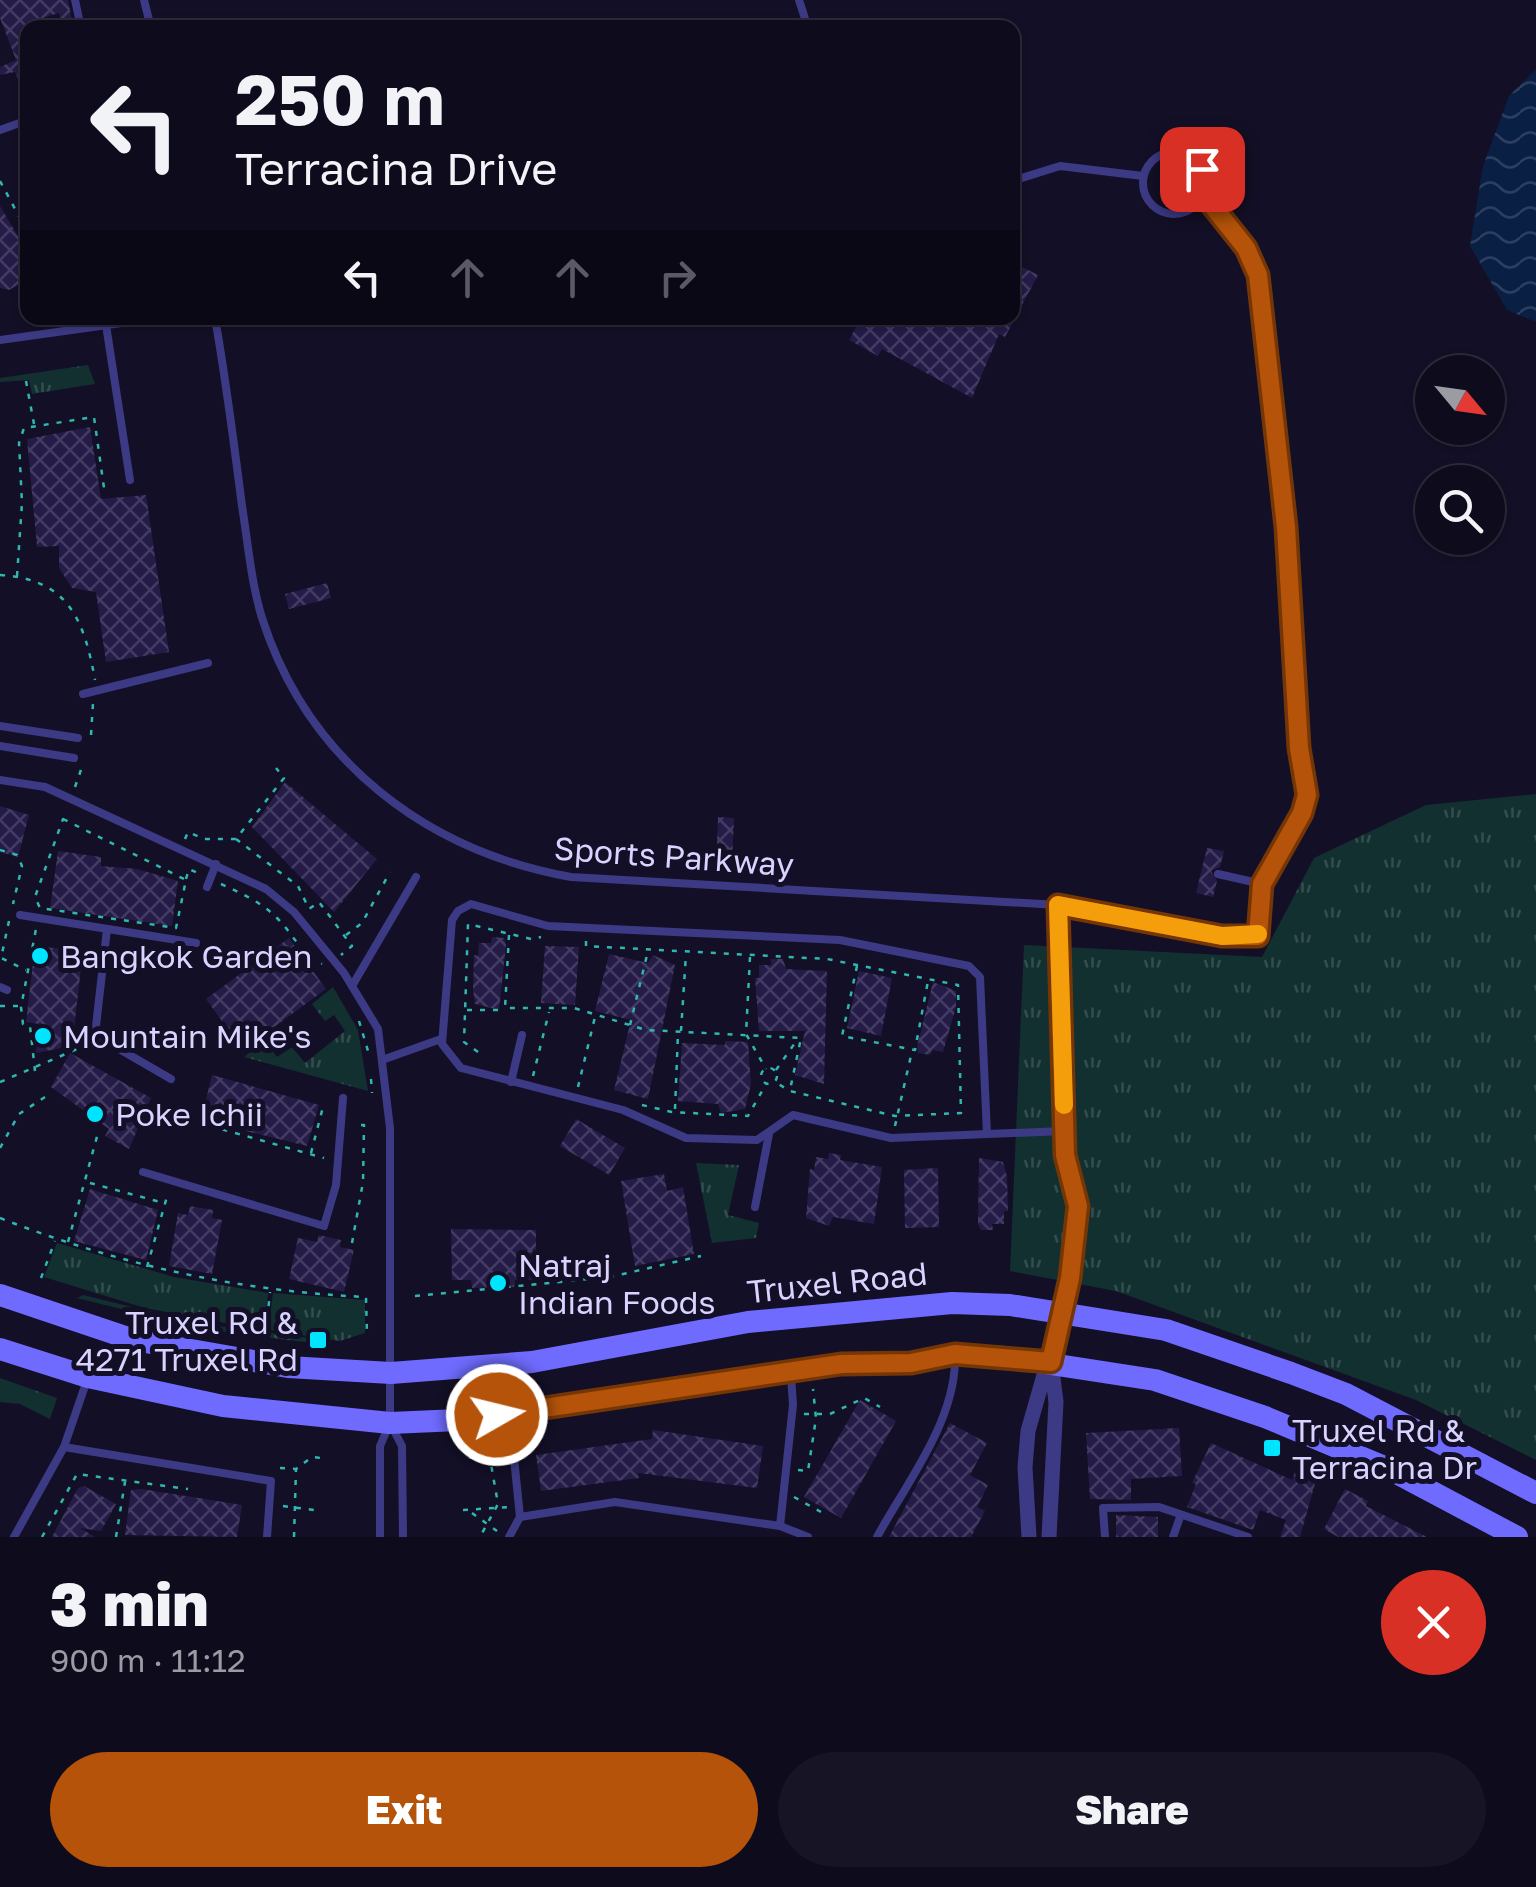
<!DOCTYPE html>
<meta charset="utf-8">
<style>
:root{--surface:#0e0b1c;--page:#171425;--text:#f1f3f6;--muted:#9b9ba3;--line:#2e2b3b;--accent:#b45309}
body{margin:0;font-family:"Golos Text",sans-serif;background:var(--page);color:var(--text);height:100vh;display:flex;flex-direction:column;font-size:38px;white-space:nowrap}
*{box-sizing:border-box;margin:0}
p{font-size:32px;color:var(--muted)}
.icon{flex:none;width:55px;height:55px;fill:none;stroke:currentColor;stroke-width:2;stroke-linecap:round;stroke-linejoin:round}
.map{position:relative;height:1537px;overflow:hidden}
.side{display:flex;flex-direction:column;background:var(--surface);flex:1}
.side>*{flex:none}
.guide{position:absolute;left:20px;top:20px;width:1000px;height:305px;border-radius:20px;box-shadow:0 2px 8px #0004,0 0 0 2px var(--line);background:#0e0b1c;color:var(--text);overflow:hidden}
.needle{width:65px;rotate:119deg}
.fabs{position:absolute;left:1415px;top:355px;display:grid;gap:20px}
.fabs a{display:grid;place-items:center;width:90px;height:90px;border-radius:50%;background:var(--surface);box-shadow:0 2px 8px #0004,0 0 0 2px var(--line);font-size:50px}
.pin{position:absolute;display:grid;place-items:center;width:85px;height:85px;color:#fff;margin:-42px;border-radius:20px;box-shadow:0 5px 15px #0006}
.me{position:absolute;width:110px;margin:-55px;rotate:82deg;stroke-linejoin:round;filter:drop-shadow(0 0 8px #0008)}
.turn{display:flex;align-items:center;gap:35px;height:210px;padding:0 50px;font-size:45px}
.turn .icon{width:130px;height:130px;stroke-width:2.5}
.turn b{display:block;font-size:70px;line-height:85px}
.lanes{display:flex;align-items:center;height:95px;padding:0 50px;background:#0003;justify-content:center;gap:50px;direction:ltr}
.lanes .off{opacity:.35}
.round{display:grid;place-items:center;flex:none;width:105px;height:105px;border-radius:52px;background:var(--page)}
.overview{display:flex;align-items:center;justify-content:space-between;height:170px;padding:0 50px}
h1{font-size:60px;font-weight:800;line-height:75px}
.primary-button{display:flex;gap:20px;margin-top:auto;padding:20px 50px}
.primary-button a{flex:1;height:115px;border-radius:60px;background:var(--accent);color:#fff;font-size:40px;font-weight:800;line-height:115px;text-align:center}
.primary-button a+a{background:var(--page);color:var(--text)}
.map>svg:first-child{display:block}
</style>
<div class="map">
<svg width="1536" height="1537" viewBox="0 0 1536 1537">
<defs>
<pattern id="grass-tufts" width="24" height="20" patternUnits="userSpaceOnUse" patternTransform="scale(2.5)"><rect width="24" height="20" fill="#12302f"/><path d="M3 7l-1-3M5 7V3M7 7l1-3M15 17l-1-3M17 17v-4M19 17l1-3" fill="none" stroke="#344d4e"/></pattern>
<pattern id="water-waves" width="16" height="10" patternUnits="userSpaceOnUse" patternTransform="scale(2.5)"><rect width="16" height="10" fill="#0a1f44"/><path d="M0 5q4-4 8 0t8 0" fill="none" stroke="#2d3f60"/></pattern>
<pattern id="building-cross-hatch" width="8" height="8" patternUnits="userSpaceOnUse" patternTransform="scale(2.5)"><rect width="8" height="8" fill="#241b47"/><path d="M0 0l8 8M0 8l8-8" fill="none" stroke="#433b63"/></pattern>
</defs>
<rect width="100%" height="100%" fill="#130f26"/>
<g fill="url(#grass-tufts)">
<polygon points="88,365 95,384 32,394 29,380 0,382 0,378"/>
<polygon points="1536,794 1536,1460 1416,1400 1116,1291 1010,1271 1024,945 1262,957 1314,858 1426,805"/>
<polygon points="333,987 358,1030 368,1091 244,1057 265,1041 277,1057 292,1047 305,1063 345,1031 334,1015 325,1021 312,1004"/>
<polygon points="696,1163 739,1165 728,1215 759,1223 756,1238 712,1243"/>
<polygon points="57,1243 174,1277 268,1293 264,1330 145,1308 44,1277"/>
<polygon points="273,1293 365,1300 365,1333 340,1341 268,1330"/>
<polygon points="83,1295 201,1324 326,1340 329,1345 201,1329 77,1298"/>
<polygon points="0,1378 57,1398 50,1419 20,1404 0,1402"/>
</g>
<polygon fill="url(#water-waves)" points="1536,69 1536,322 1507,310 1470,246 1483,166 1509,96"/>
<g fill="url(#building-cross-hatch)">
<polygon points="0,0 68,0 73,25 62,26 59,13 36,20 39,28 28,28 28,101 15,72 0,75 0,67 16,60 0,18"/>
<polygon points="0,206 28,253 28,279 9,290 0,288"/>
<polygon points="1012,262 1038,275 1005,337 999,334 972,398 882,349 878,356 849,340 861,318 1012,318"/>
<polygon points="90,427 101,499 146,495 169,652 106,662 96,592 72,588 59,568 59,546 37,547 27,439"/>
<polygon points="327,583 331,598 289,609 285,594"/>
<polygon points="285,782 377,859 334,912 252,827"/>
<polygon points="0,806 29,815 18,857 0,852"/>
<polygon points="718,817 734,818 732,864 716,864"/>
<polygon points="1207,848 1224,851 1220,867 1211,871 1217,881 1213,897 1196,893"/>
<polygon points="58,851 101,857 101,866 137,869 178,881 172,926 50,908"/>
<polygon points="492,937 504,938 506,945 499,1010 475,1004 473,989 474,955 478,956 479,943 491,943"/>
<polygon points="289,938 326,989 243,1050 206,999"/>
<polygon points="35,946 83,951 72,1046 36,1053 39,1024 26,1022"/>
<polygon points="545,946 579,947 575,1005 541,1003"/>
<polygon points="609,954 648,963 653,955 675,965 648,1099 614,1090 631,1020 595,1011"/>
<polygon points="771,959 783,959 786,969 827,971 824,1084 795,1075 805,1031 759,1031 755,978 759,978 759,965 771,965"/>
<polygon points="859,971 892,978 881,1036 847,1028"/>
<polygon points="933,982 956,991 956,1007 943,1052 932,1050 930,1055 918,1053 917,1047"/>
<polygon points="725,1041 748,1042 751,1084 745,1109 721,1113 718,1104 678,1101 682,1043 725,1045"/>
<polygon points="70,1053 151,1098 129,1149 105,1136 109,1129 51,1087"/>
<polygon points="212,1075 319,1105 307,1146 201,1120"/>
<polygon points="576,1119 625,1148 609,1175 560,1146"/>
<polygon points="829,1153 841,1155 840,1160 882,1167 874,1224 833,1217 829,1226 806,1218 810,1169 814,1170 816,1157 828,1159"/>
<polygon points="979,1158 1003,1162 1007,1177 1008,1211 1004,1211 1004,1224 992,1224 993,1230 981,1230 978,1224"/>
<polygon points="938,1168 939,1227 905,1228 904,1170"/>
<polygon points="664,1174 667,1191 683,1187 694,1254 635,1266 621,1181"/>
<polygon points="90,1189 158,1210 146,1260 74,1241"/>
<polygon points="190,1206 213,1210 212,1218 222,1220 212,1274 169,1266 178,1213 188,1215"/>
<polygon points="451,1229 536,1230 536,1280 515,1280 514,1287 472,1288 471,1280 452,1280"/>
<polygon points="319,1235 341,1240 340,1247 354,1250 344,1292 289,1279 298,1238 317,1242"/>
<polygon points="860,1400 896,1421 841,1518 804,1497"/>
<polygon points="950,1423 987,1443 970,1475 988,1485 977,1507 985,1511 971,1537 889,1537"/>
<polygon points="1179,1428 1182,1476 1131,1479 1131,1500 1090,1499 1086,1433"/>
<polygon points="653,1430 763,1446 757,1488 638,1473 639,1478 541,1491 536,1455 652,1439"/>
<polygon points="1211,1443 1292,1480 1295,1472 1316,1480 1300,1537 1280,1537 1286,1520 1260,1510 1253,1530 1187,1507 1196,1484 1192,1483"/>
<polygon points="84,1486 116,1504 101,1531 80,1528 95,1537 52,1537 78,1488"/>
<polygon points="142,1489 242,1505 237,1537 125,1535 131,1490"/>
<polygon points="1345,1489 1368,1501 1366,1506 1427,1537 1338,1537 1324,1529"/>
<polygon points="1116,1515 1158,1517 1158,1537 1116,1537"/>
</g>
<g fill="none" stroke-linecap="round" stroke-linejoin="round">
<g stroke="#2fb8b0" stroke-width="2.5" stroke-dasharray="5 8" stroke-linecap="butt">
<polyline points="0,181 28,233"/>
<polyline points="26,381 34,424"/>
<path d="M 0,575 C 68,579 84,619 95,680"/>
<polyline points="17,576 22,503 19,443 24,428 94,417 105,495"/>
<polyline points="91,735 93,703"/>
<polyline points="75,787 82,767"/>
<polygon points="63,819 186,880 176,928 40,908 35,897"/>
<polyline points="185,839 188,832 204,839 236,839 284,778 276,768"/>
<polyline points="236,839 298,886 309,909 319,902 352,946 341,955"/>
<polyline points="0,850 17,855 22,866 13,904"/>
<polyline points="186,879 189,869 200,874"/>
<path d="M 221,884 C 241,893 261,902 277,918 C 294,935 300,953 322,964"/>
<polyline points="9,921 1,958 26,970"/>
<polyline points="346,935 362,923 390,872"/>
<polyline points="509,935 505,1008 574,1008 646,1030 801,1038 790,1090"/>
<polyline points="586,941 586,946 827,959 958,985 961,1113 895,1116 790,1091 775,1082"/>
<polyline points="750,957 746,1034 766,1069"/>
<polyline points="857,966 842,1036 915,1050 928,981"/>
<polyline points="0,1006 19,1006"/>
<polyline points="467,1010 505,1010"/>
<polyline points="359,1021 368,1051"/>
<polyline points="630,1025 648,951"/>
<polyline points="681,1031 686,954"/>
<polyline points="478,1052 464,1042 468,924 531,939 541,937"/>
<circle cx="769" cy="1076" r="8"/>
<polyline points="776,1070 797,1040"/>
<polyline points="35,1071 30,1026 23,1024 21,1007 36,929"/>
<polyline points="533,1076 549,1012"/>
<polyline points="371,1079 372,1093"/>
<polyline points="0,1082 89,1044"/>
<polyline points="578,1087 595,1017"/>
<polyline points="642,1105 672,1112 748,1116 766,1084"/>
<polyline points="675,1109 678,1033"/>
<polyline points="210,1126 324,1158"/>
<polyline points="895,1126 912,1051"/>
<polyline points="0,1148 19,1114 45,1097"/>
<polyline points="311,1153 323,1107"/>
<polyline points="90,1183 164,1203"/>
<path d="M 0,1218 C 120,1265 238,1291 366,1297 L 367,1334"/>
<polyline points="68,1242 98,1133"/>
<polyline points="352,1243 363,1182 364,1125 355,1125"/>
<polyline points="147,1267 168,1193"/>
<polyline points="41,1278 55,1241"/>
<polyline points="415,1296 610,1277 701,1256"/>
<polyline points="266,1332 270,1292"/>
<polyline points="804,1414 830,1414 864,1398 880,1407"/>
<polyline points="469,1457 491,1464 498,1504 480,1537"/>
<polyline points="280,1468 296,1469 312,1457 321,1458"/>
<polyline points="798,1470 808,1471 816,1418 813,1389"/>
<polyline points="794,1497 821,1512"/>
<polyline points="283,1506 314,1510"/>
<polyline points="463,1510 509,1507"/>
<polyline points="472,1513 497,1531"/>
<polyline points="42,1537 77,1474 188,1489"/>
<polyline points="116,1537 125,1482"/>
<polyline points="294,1537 296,1469"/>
</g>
<g stroke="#3d3a85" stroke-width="8">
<polyline points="75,0 81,28"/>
<polyline points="144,0 151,28"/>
<polyline points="799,0 808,28"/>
<polyline points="0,130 28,120"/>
<circle cx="1174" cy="183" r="31"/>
<polyline points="1012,181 1060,166 1143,176"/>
<polyline points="1203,194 1246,249 1258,275 1285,527 1299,747 1307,795 1302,813 1262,884 1218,874"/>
<path d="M 215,318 C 226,380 234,443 242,506 C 248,543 251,582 262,618 C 308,761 426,851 571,877 L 1058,905 L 1222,936 L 1258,936 L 1262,884"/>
<polyline points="106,325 130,480"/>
<polyline points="0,340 157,318"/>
<polyline points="83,694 208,663"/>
<polyline points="0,726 78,738"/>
<polyline points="0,746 74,758"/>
<polyline points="0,780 45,787 266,889 294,912 344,973 378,1029 390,1128 390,1423 380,1446 380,1537"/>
<polyline points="207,887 216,864"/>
<polyline points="1058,905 1065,1155 1077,1206 1063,1308"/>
<polyline points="20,915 196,943"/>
<polyline points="107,929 95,1035 171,1079"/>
<polyline points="352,986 416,877"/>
<polyline points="0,987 7,990"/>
<polyline points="382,1060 441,1039"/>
<polyline points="511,1082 522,1035"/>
<polyline points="987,1134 980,977 969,966 840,940 548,926 471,904 458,911 452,920 442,1044 461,1068 623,1110 686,1138 757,1140 793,1115 891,1138 1064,1131"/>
<polyline points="143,1172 324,1226 336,1185 343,1098"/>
<polyline points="755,1207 769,1134"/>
<polyline points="392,1427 402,1446 403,1537"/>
<polyline points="64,1447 87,1380"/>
<polyline points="514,1458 520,1517"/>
<polyline points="780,1526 793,1405 791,1376"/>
<polyline points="14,1537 64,1447 271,1481 267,1537"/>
<polyline points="509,1537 520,1517 615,1502 780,1526 808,1537"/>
<path d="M 877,1537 C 906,1484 954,1423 955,1361"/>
<polyline points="1105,1537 1103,1508 1159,1507 1248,1537"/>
<polyline points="1173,1537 1180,1517"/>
</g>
<g stroke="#3d3a85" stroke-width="15">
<polyline points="1029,1537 1025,1467 1028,1431 1062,1312"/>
<polyline points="1049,1537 1056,1402 1051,1362"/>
</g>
<g stroke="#6f6bff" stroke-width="22">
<polyline points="0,1295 134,1340 288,1367 391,1373 532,1362 748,1322 952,1303 1010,1305 1166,1330 1291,1373 1346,1394 1536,1493"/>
<polyline points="0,1349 88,1377 223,1406 390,1423 459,1420 841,1364 911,1363 955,1355 1006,1357 1155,1380 1265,1417 1389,1469 1517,1537"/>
</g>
</g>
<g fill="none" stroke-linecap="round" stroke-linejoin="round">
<defs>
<polyline id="route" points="497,1415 841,1364 911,1363 955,1354 1051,1362 1070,1278 1078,1206 1065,1155 1058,905 1222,936 1258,936 1262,884 1302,813 1307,795 1299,748 1286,527 1258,275 1246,248 1203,194 1202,169"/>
</defs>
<use href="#route" stroke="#753606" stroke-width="25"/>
<use href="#route" stroke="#b45309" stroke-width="18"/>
<polyline stroke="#f59e0b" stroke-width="18" points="1064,1105 1058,905 1222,936 1258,934"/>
</g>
<g fill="#00e5ff" stroke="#130f26" stroke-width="4">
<circle cx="40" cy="956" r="10"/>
<circle cx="43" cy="1036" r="10"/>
<circle cx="95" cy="1114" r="10"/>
<circle cx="498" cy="1283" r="10"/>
<rect x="308" y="1330" width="20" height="20" rx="5"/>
<rect x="1262" y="1438" width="20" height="20" rx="5"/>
</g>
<g text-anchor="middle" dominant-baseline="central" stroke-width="10" stroke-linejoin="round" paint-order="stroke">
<g font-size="32" fill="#d9d4ff" stroke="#130f26">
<text transform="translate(674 856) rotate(4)">Sports Parkway</text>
<text transform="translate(837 1282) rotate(-6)">Truxel Road</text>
</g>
<g font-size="32" fill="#d9d4ff" stroke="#130f26" text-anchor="start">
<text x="60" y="956">Bangkok Garden</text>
<text x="63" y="1036">Mountain Mike's</text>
<text x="115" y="1114">Poke Ichii</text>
<text x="518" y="1265">Natraj<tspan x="518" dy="37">Indian Foods</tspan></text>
<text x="298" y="1322" text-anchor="end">Truxel Rd &amp;<tspan x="298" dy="37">4271 Truxel Rd</tspan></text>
<text x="1292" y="1430">Truxel Rd &amp;<tspan x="1292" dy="37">Terracina Dr</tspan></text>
</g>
</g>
</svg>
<div class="fabs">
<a><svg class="needle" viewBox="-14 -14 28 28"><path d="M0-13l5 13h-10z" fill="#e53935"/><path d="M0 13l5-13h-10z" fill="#9b9ba3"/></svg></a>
<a><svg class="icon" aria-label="search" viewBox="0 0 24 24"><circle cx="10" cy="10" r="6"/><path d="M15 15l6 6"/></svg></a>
</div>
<div class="pin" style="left:1202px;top:169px;background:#d93025"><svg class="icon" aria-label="arrive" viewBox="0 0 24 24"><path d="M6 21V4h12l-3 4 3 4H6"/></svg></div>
<svg class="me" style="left:497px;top:1415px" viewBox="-20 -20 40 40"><circle r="17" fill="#b45309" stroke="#fff" stroke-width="3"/><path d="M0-11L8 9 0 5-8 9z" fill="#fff"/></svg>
<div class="guide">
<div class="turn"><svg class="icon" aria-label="left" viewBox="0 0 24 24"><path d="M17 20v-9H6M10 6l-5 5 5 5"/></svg><div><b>250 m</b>Terracina Drive</div></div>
<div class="lanes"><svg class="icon" aria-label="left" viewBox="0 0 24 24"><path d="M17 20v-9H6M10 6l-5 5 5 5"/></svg><svg class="icon off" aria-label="ahead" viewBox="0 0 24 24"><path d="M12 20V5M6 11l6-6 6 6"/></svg><svg class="icon off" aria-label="ahead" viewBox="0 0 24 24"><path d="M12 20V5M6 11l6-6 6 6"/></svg><svg class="icon off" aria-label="right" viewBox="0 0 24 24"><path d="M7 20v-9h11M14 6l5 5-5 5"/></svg></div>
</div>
</div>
<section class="side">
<div class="overview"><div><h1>3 min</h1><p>900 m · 11:12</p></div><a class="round" style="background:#d93025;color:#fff"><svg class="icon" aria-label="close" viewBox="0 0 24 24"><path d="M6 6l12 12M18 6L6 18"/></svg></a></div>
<div class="primary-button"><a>Exit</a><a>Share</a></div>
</section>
